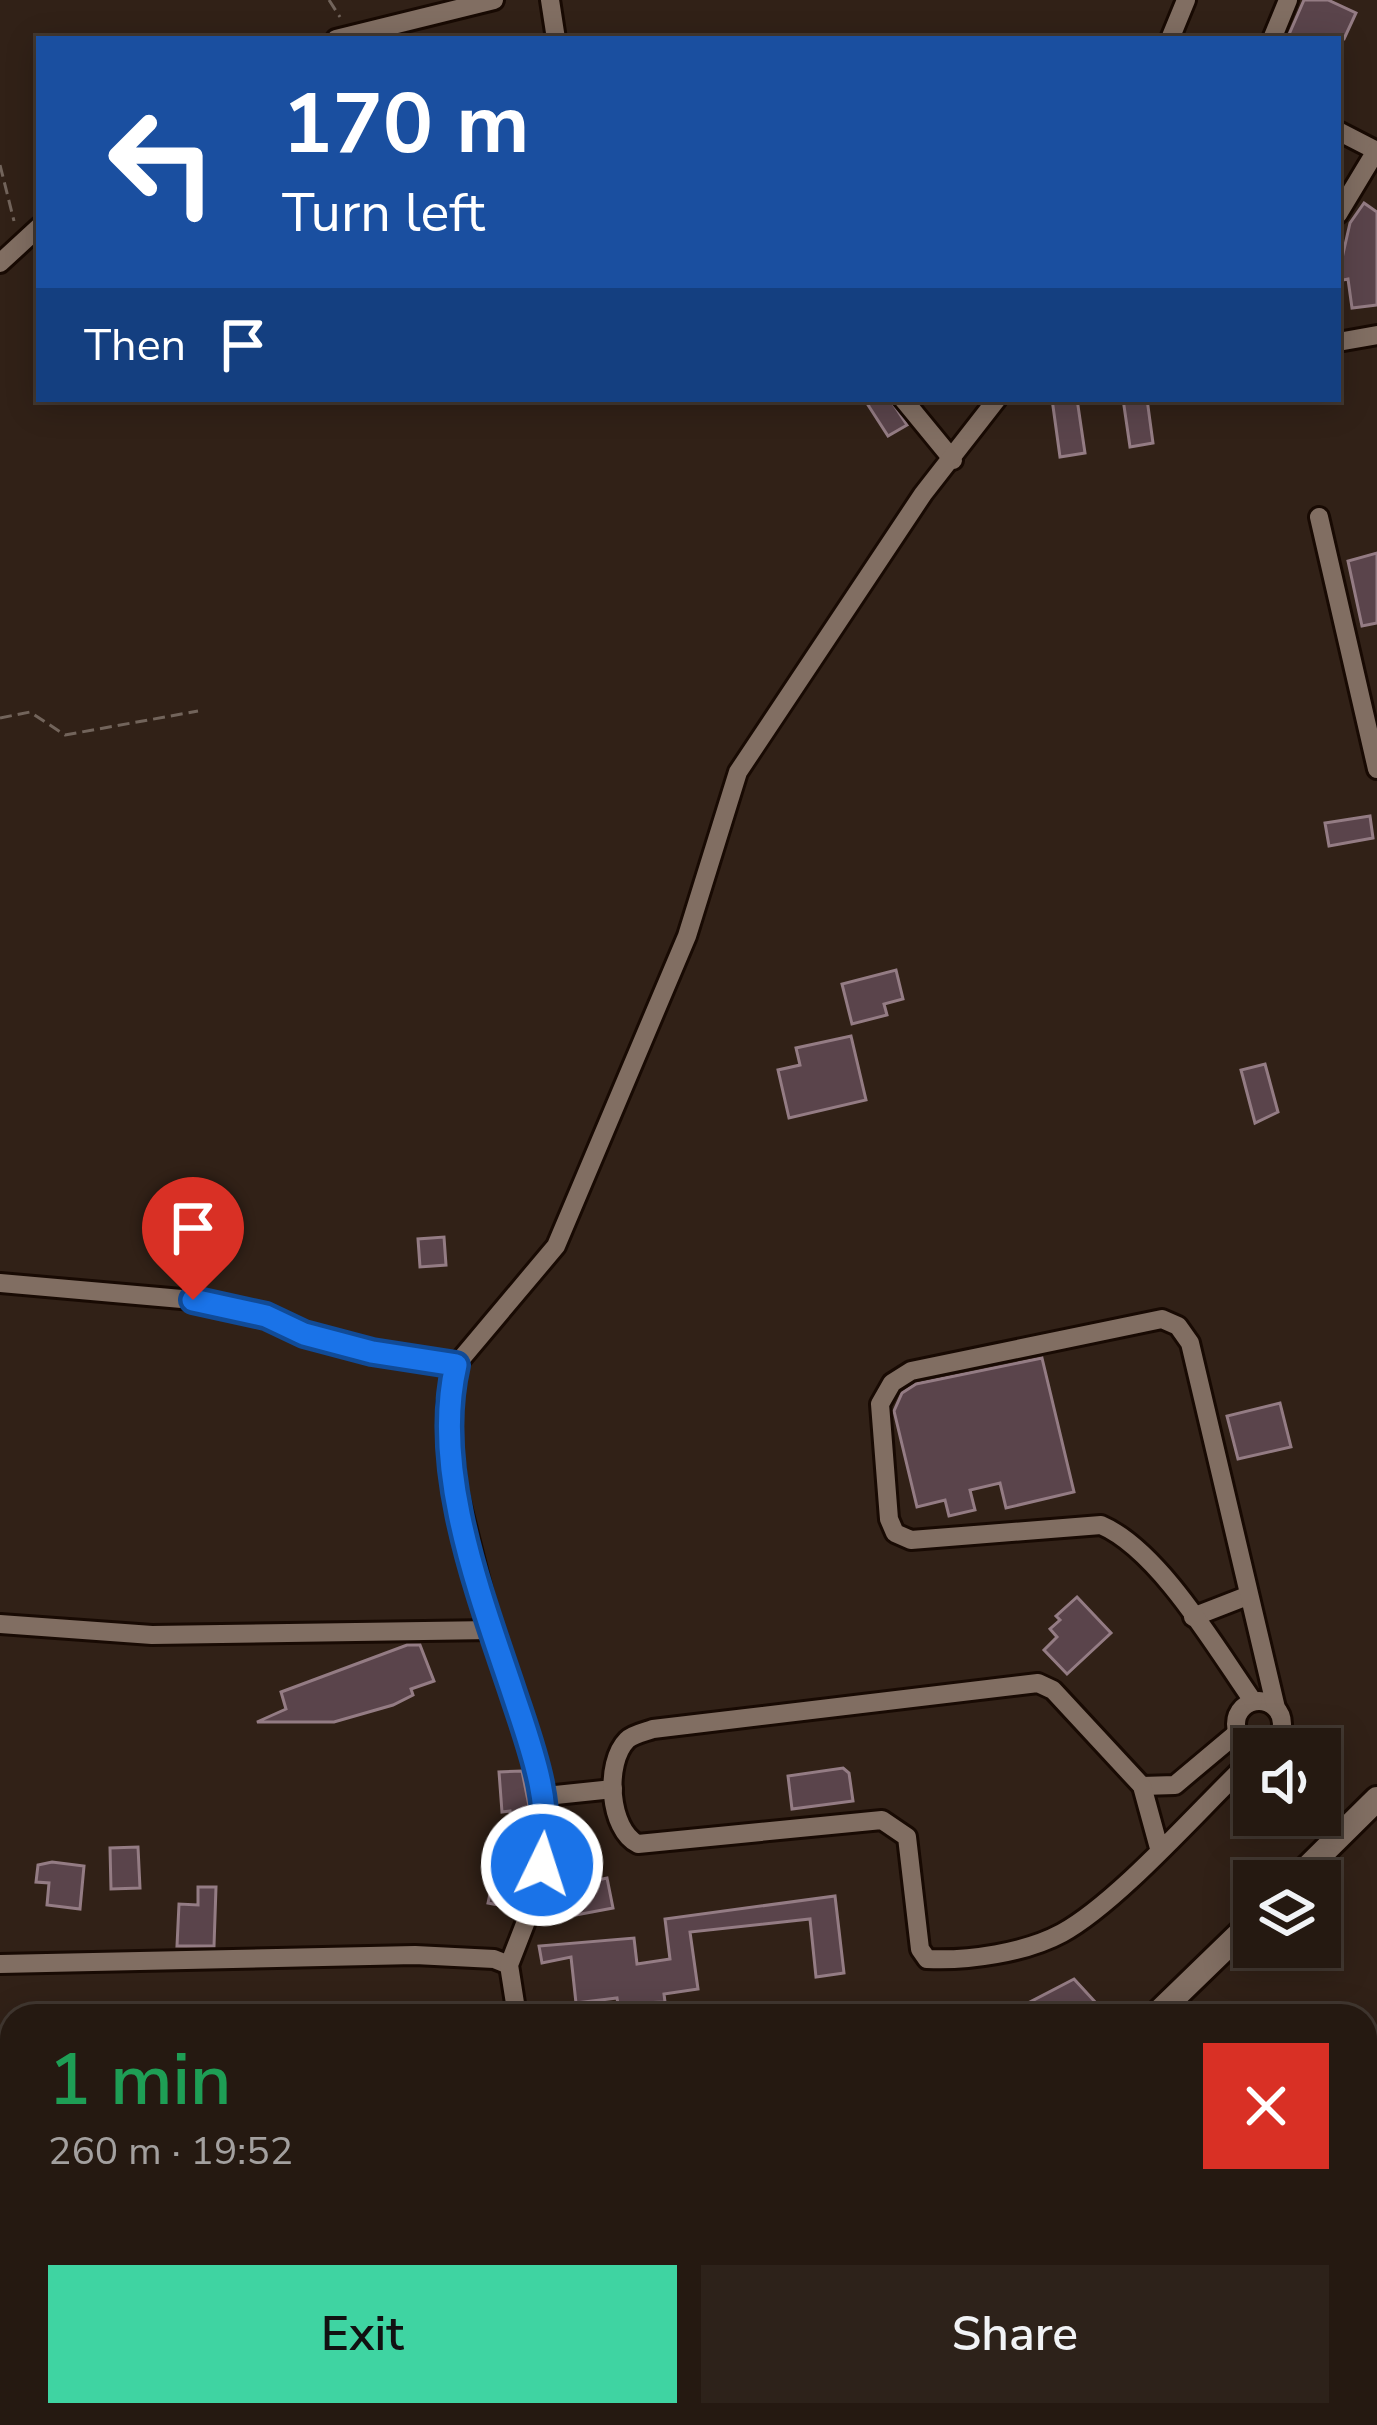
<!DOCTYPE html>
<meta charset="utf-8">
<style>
:root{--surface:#251911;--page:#2d221a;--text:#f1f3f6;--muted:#a3a09f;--line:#423831;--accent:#3fd4a2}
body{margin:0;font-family:"Nunito Sans",sans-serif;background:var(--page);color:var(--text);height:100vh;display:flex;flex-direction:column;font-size:45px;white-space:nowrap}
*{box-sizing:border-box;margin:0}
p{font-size:39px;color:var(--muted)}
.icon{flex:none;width:66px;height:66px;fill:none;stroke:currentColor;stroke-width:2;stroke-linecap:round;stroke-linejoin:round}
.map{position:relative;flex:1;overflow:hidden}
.drawer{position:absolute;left:0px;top:2004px;width:1377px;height:423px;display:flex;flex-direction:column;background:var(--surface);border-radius:36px 36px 0 0;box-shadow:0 6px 30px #0003,0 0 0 3px var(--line)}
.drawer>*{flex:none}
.guide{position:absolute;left:36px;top:36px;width:1305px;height:366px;border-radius:0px;box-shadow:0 6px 30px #0003,0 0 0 3px var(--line);background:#1a4fa0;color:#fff;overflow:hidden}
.tools{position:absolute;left:1233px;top:1728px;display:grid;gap:24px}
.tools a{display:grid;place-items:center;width:108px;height:108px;border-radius:0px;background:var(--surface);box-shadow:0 6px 30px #0003,0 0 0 3px var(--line);font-size:60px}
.pin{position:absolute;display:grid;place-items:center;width:102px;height:102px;color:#fff;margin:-123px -51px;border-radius:50% 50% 50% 0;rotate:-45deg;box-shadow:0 0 12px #0007}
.pin .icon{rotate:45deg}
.me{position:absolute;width:132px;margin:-66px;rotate:4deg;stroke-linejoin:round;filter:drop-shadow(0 0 9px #0008)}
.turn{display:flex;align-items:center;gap:42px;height:252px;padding:0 48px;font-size:54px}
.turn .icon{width:156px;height:156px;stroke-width:2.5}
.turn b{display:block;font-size:84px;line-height:102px}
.then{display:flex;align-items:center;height:114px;padding:0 48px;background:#0003;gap:24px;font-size:45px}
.round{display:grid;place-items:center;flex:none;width:126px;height:126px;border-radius:0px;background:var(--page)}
.summary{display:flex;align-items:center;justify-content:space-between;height:204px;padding:0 48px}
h1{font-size:72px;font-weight:600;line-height:90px;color:#1e9e55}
.cta{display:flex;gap:24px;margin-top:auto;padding:24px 48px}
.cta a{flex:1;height:138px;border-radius:0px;background:var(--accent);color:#111;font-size:48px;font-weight:600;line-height:138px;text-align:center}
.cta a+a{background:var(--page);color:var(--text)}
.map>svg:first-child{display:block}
</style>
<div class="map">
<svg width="1377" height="2425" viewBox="0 0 1377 2425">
<rect width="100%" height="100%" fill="#312117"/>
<g fill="#5a444b" stroke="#947c84" stroke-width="3">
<polygon points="1304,0 1328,0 1356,13 1344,39 1287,39"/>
<polygon points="1364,203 1377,212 1377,305 1352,308 1348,279 1338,281 1338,276 1350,223"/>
<polygon points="877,399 890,399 907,425 888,436 868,405"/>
<polygon points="1052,399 1077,399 1085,453 1060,457"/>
<polygon points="1123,399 1147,399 1153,443 1130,447"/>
<polygon points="1377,553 1377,623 1362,626 1348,561"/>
<polygon points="1370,816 1373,838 1329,846 1325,823"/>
<polygon points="896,970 903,999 884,1004 887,1015 852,1024 842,984"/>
<polygon points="851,1036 866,1100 789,1118 778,1070 800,1065 796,1048"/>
<polygon points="1265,1064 1278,1112 1255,1123 1241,1070"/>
<polygon points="444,1237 446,1265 420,1267 418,1239"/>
<polygon points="1042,1358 1074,1492 1006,1508 1000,1483 970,1490 975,1510 949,1516 945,1500 917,1507 894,1411 902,1393 916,1384"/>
<polygon points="1280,1403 1291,1447 1238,1459 1227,1416"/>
<polygon points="1077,1597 1111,1633 1067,1674 1044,1650 1057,1637 1050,1629 1060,1620 1056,1616"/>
<polygon points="407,1645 420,1645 434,1681 411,1689 413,1695 393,1705 334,1722 257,1722 286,1709 281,1692"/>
<polygon points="843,1768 849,1773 853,1801 792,1809 788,1776"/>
<polygon points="522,1771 529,1806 526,1844 512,1845 510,1811 502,1812 499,1772"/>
<polygon points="138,1847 140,1888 111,1889 110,1848"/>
<polygon points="497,1861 518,1866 509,1907 488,1903"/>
<polygon points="52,1862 84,1866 80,1909 47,1905 49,1883 36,1882 38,1865"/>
<polygon points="607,1878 613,1908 576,1915 574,1885"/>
<polygon points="198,1887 216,1887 214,1946 177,1946 179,1904 198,1905"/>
<polygon points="835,1896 844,1973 816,1977 810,1919 690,1932 698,1989 664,1994 665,2002 618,2004 617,1998 576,2003 571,1957 542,1963 539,1946 634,1938 637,1964 670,1959 665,1919"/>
<polygon points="1074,1979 1108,2016 1003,2016"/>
</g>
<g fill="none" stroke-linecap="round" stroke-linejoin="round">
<defs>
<polyline id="service" points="499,2415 505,2425"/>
<g id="minor">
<polyline points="550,0 556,39"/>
<polyline points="336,39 494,0"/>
<polyline points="1170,39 1186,0"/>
<polyline points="1272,39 1288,0"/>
<polyline points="1338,131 1377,151"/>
<polyline points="1338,214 1376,151"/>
<polyline points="0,263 39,227"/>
<polyline points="1338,342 1377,335"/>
<polyline points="903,399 953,460"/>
<polyline points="1319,517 1377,769"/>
<polyline points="0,1283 193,1300 266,1316 304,1334 372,1352 456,1365"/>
<polyline points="1193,1617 1247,1596"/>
<polyline points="0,1624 152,1635 492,1630"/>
<circle cx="1259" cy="1724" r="23"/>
<path d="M 1253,1701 C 1216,1648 1159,1550 1101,1525 L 911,1540 L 895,1533 L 889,1519 L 880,1404 L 892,1383 L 911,1371 L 1162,1319 L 1178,1326 L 1190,1343 L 1276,1708"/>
<polyline points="1142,1786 1175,1785 1237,1733"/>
<polyline points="546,1796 613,1789"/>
<path d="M 1159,1848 L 1142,1786 L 1053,1690 L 1038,1683 L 653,1729 C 645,1732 633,1734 627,1740 C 604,1763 609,1830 638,1844 L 882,1820 L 907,1837 L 920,1949 L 927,1959 C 968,1961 1025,1953 1062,1933 C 1120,1901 1203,1805 1254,1757"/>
<polyline points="0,1964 415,1955 494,1959 509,1965"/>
<polyline points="517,2016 509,1965 537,1893 546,1837 546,1796 492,1630 457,1490 447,1404 456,1365 556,1246 687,936 738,772 923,494 997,399"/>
<polyline points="612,2415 615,2425"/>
</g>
<g id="tertiary">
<polyline points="1294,1881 1377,1799"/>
<polyline points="1155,2016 1254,1920"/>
<polyline points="719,2425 730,2415"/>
</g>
</defs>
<use href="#service" stroke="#180a03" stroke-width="15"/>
<use href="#minor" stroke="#180a03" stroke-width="24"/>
<use href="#tertiary" stroke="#180a03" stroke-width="30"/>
<g stroke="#72645b" stroke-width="3" stroke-dasharray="12 6" stroke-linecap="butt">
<polyline points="329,0 340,17"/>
<polyline points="0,165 14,221"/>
<polyline points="0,718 30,712 65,735 198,711"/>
</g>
<use href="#service" stroke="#816e62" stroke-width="9"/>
<use href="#minor" stroke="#816e62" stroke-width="18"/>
<use href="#tertiary" stroke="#816e62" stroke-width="24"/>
</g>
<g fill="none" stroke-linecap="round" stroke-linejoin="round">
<defs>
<path id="route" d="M 193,1300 L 266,1316 L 304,1334 L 372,1352 L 456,1365 C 432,1468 478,1589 511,1687 C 531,1748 553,1800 542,1865"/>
</defs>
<use href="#route" stroke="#114b97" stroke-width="30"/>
<use href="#route" stroke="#1a73e8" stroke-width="21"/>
</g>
</svg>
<div class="tools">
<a><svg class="icon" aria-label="sound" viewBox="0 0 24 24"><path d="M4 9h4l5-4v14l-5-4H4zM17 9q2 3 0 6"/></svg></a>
<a><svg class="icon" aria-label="layers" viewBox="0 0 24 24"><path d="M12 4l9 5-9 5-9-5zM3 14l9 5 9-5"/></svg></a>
</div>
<div class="pin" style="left:193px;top:1300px;background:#d93025"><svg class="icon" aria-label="arrive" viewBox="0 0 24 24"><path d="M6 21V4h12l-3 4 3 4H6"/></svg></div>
<svg class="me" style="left:542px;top:1865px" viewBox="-20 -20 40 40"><circle r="17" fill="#1a73e8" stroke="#fff" stroke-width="3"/><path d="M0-11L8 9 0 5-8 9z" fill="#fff"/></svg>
<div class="guide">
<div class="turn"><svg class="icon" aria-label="left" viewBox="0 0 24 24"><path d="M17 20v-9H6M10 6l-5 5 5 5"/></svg><div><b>170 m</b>Turn left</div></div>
<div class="then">Then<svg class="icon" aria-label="arrive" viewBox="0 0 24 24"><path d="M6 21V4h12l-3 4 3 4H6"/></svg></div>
</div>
<section class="drawer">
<div class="summary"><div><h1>1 min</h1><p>260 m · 19:52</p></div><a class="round" style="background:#d93025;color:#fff"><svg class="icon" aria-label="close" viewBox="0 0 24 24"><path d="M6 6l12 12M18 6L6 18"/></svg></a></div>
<div class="cta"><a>Exit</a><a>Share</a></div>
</section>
</div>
